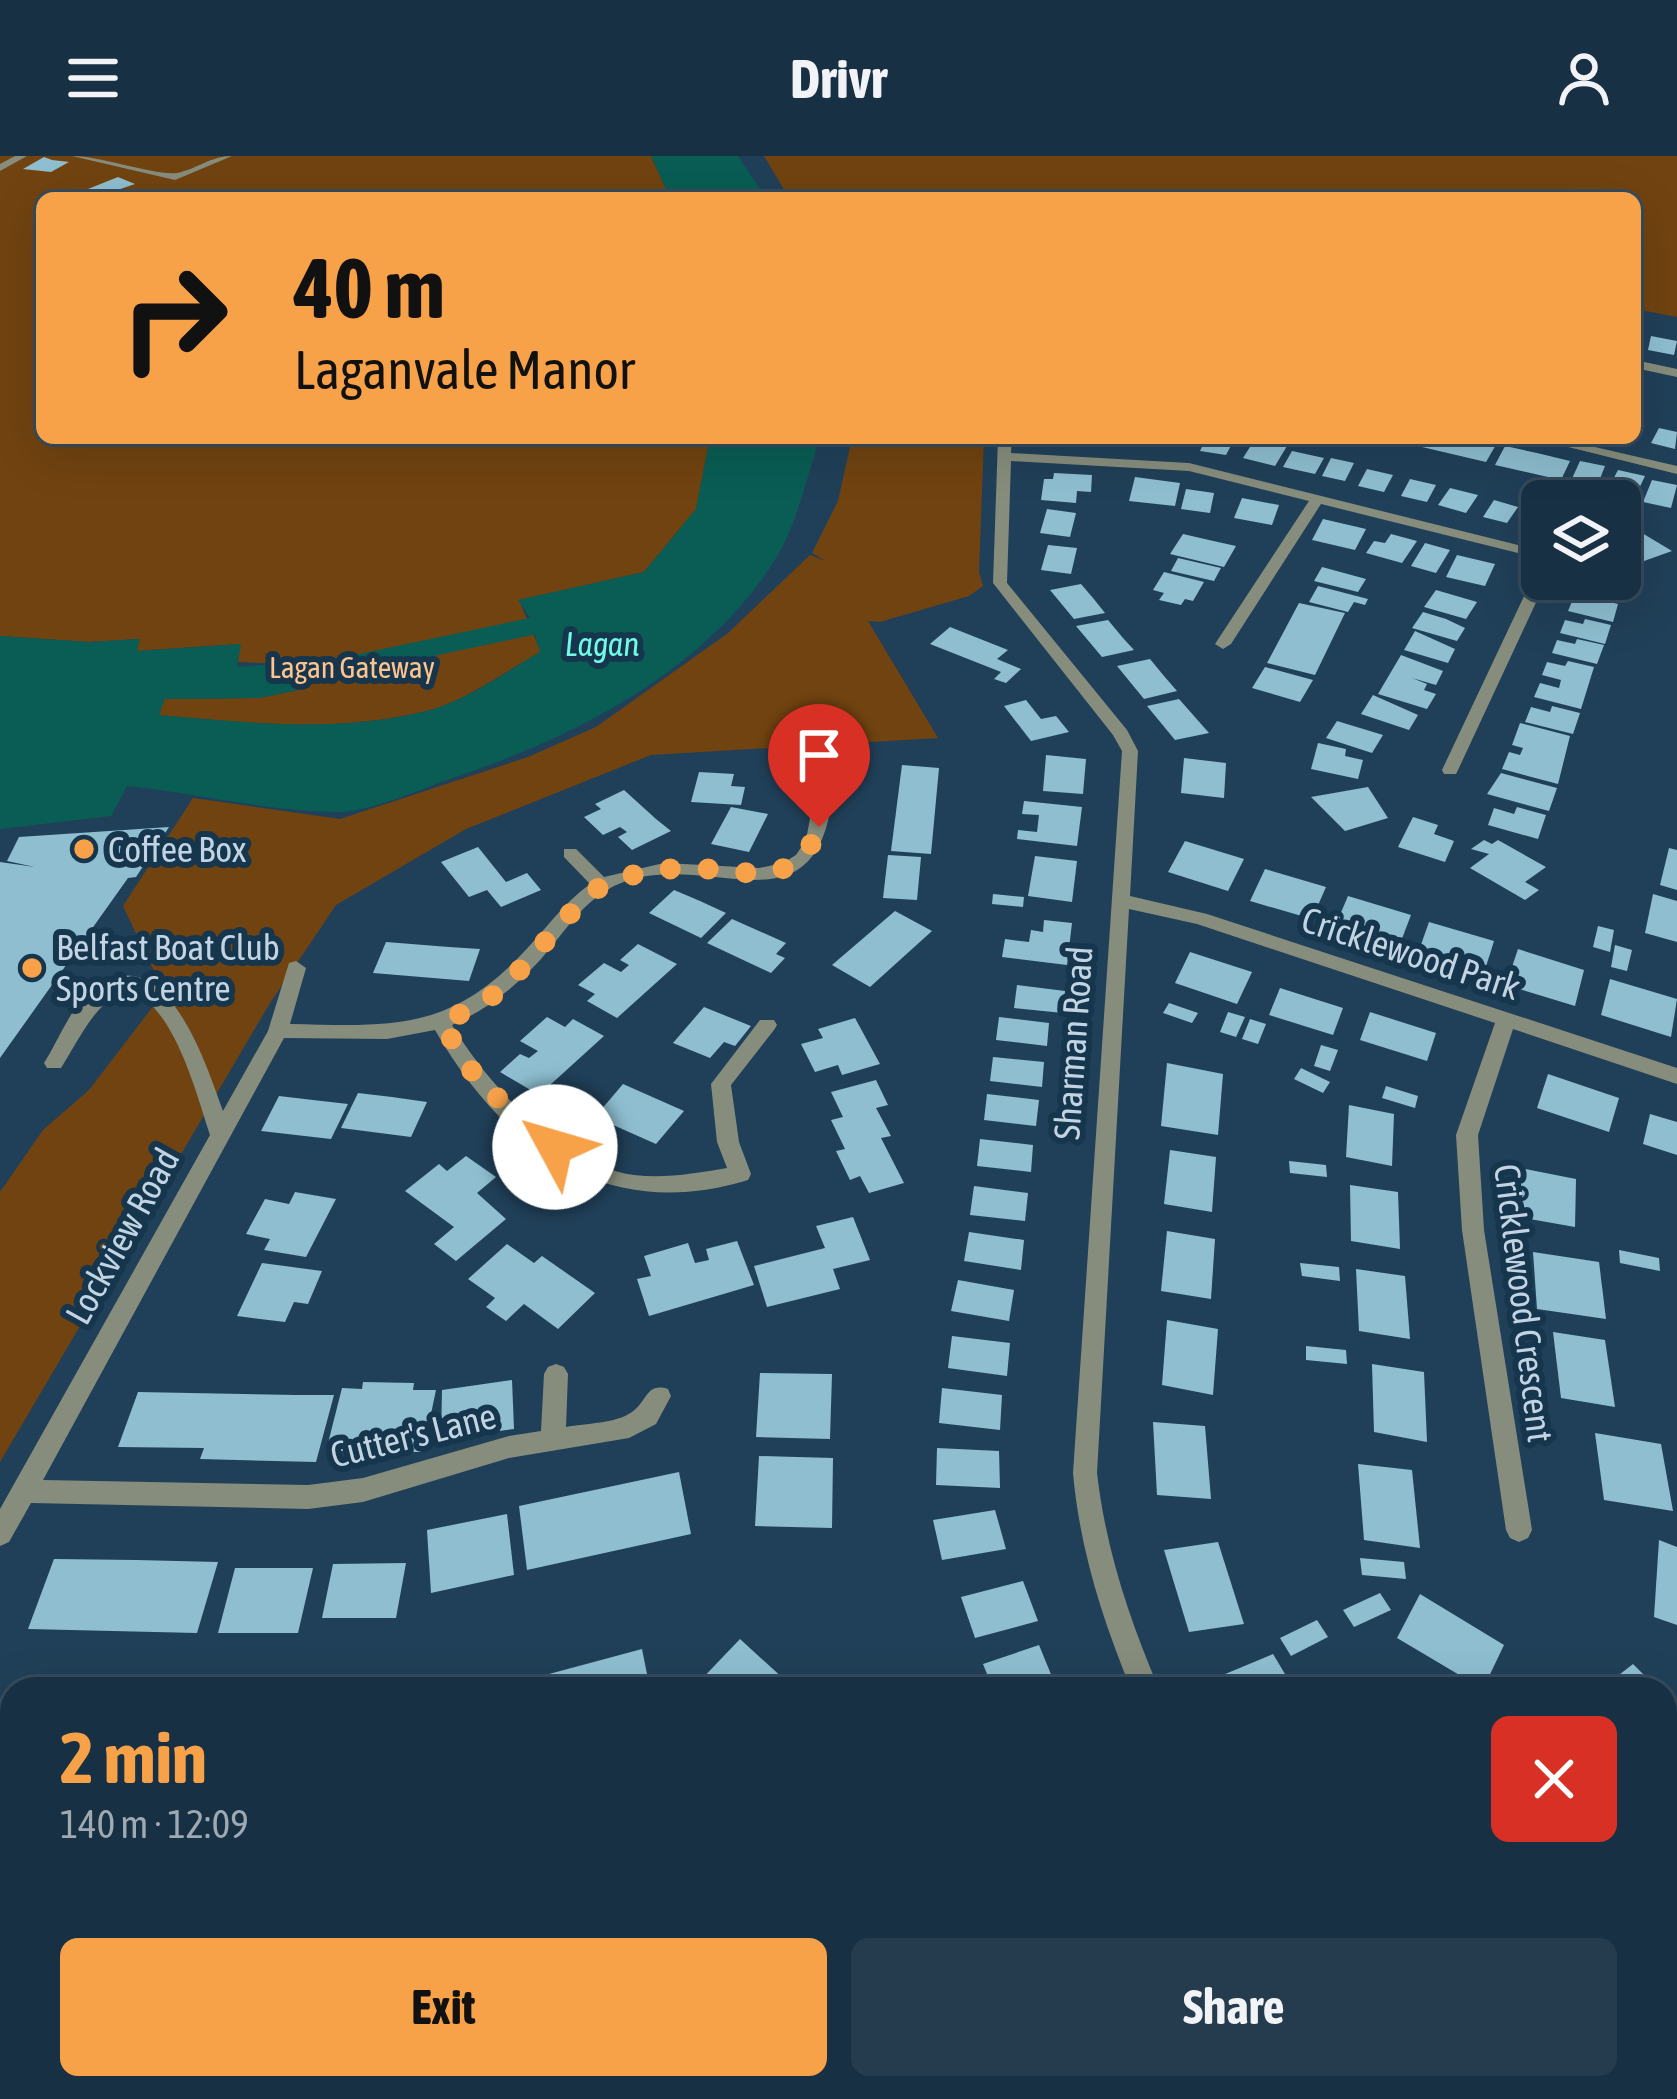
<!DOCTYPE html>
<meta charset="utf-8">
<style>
:root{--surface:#183043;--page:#253c4e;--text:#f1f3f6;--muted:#9fa9b2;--line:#364b5c;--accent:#f7a149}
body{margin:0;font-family:"Asap Condensed",sans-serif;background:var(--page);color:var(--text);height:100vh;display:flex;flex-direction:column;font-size:45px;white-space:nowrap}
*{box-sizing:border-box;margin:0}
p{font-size:39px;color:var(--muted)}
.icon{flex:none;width:66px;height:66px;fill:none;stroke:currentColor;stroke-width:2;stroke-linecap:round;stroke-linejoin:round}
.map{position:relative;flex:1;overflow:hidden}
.sheet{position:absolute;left:0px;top:1521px;width:1677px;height:423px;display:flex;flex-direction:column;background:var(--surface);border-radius:36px 36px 0 0;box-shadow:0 12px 48px #0002,0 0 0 3px var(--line)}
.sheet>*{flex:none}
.banner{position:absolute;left:36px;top:36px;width:1605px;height:252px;border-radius:18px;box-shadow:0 12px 48px #0002,0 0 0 3px var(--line);background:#f7a149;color:#111;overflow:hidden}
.tools{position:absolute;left:1521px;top:324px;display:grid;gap:24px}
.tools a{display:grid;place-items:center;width:120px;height:120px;border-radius:18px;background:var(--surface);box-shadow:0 12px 48px #0002,0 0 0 3px var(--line);font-size:60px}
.pin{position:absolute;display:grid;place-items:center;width:102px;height:102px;color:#fff;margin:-123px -51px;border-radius:50% 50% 50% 0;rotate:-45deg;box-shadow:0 0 12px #0007}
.pin .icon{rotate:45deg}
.me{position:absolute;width:132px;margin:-66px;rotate:309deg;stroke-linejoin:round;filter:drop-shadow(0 0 9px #0008)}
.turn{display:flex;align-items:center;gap:42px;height:252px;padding:0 60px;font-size:54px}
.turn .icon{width:156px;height:156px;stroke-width:2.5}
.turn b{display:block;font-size:84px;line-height:102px}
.round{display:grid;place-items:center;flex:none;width:126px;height:126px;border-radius:18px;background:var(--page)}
.head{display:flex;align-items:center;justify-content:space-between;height:204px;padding:0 60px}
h1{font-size:72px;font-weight:700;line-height:90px;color:var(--accent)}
.action{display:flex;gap:24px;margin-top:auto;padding:24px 60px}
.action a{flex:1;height:138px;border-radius:18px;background:var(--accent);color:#111;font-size:48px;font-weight:700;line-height:138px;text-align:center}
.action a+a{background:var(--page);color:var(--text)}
header{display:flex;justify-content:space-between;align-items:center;height:156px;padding:0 60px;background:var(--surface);font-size:54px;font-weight:700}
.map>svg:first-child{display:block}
</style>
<header><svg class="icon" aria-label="menu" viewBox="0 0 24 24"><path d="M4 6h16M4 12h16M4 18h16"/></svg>Drivr<svg class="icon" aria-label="person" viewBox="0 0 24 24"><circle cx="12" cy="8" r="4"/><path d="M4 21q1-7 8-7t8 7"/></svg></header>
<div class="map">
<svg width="1677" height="1943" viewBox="0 0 1677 1943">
<rect width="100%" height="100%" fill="#204059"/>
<g fill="#714310">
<path d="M 0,0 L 651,0 L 670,42 L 42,42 L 42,282 L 710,282 L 696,353 L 644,416 L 519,444 L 541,496 C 507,514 470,542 434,553 C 342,578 251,567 158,559 L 164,543 L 259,542 L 298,534 L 281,508 L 238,506 L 240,488 L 136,495 L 139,483 L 89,486 L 0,480 Z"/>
<polygon points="764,0 1677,0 1677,161 1635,153 1635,42 789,42"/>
<polygon points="852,282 984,282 979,416 983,430 969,440 880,466 868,465 938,582 651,599 466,673 336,749 270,847 0,1306 0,1036 43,974 89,934 164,836 123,750 193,642 340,663 528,601 596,571 727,478 810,399 826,405 812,397 838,345"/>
</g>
<g fill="#095d54">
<polygon points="651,0 738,0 766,42 670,42"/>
<path d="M 710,282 L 820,282 C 807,320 797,368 776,402 C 708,513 577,580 458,620 C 425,631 369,657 336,656 C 267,655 196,637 127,630 L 111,660 L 0,673 L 0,480 L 89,486 L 140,483 L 137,495 L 241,488 L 237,511 L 281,508 L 299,534 L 259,542 L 165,543 L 159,559 C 252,567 343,578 434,553 C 470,542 507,515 540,496 L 530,462 L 518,444 L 644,416 L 696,353 Z"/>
</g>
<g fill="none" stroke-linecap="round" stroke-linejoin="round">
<polygon fill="#095d54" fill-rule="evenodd" points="587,450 602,459 598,465 316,525 236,535 220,525 236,515 316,507"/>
</g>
<g fill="#8ebed0">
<polygon points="44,1 52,4 69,6 51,16 23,13"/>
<polygon points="118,21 135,28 97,41 83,35"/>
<polygon points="1651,180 1677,185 1674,199 1648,194"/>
<polygon points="1659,272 1677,276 1675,293 1651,287"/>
<polygon points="1206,282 1235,282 1226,299 1200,295"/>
<polygon points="1427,282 1476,282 1497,287 1486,306 1422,291"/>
<polygon points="1255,283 1287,290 1275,310 1243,302"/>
<polygon points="1505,290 1537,297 1570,305 1561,324 1495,309"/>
<polygon points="1292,295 1324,302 1315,318 1283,311"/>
<polygon points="1331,302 1354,307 1345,325 1322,320"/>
<polygon points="1580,305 1605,310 1596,333 1570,327"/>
<polygon points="1367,313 1393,319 1384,336 1358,330"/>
<polygon points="1618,314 1645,320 1635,341 1607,335"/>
<polygon points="1054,317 1092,319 1091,336 1077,335 1076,347 1041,344 1044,323 1053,323"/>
<polygon points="1135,321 1180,327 1175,350 1129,345"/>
<polygon points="1410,323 1436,329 1427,346 1401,340"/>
<polygon points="1652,324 1677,329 1671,352 1643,346"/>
<polygon points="1450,332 1478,339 1466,357 1438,349"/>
<polygon points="1186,333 1214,337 1210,357 1181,353"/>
<polygon points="1242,342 1279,349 1272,369 1234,362"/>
<polygon points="1494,344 1518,351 1507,367 1483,361"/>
<polygon points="1047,353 1076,357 1070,381 1040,377"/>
<polygon points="1530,354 1542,357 1542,378 1519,372"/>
<polygon points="1323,363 1366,373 1355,394 1312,384"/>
<polygon points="1642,377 1672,395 1644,405 1620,391 1620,385"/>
<polygon points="1183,378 1209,384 1236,390 1224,411 1170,398"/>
<polygon points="1391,378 1417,385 1402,407 1366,397 1374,385 1385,387"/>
<polygon points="1425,387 1450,394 1436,417 1411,410"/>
<polygon points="1048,389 1077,392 1071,418 1041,414"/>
<polygon points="1457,399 1495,408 1485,430 1446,421"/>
<polygon points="1178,402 1221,412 1214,425 1171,415"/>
<polygon points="1322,411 1366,423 1358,436 1314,425"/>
<polygon points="1164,416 1204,426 1193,445 1185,443 1181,449 1159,444 1164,437 1153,434"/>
<polygon points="1579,423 1597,427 1603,423 1624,428 1618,445 1575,435"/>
<polygon points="1081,428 1093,442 1105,457 1074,463 1050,434"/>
<polygon points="1318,430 1368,443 1365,449 1354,446 1348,456 1309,446"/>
<polygon points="1436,434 1477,446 1466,463 1424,451"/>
<polygon points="1593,442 1618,448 1613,466 1568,455 1573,443 1591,447"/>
<polygon points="1299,447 1345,457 1315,519 1267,507"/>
<polygon points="1423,456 1446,463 1465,472 1457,485 1412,472"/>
<polygon points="1585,463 1611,469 1605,488 1560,477 1565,464 1583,468"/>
<polygon points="1108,464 1123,482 1134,494 1102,501 1076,470"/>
<polygon points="950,471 1008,494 997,503 1021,513 1006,527 994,523 1001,516 930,488"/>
<polygon points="1415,475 1455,493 1448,507 1404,494"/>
<polygon points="1577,483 1604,489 1597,508 1552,497 1557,484 1575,488"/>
<polygon points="1401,499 1443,515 1436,529 1412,522 1427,528 1424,534 1436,538 1427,553 1378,538"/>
<polygon points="1150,503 1164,520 1177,535 1144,543 1117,510"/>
<polygon points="1568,505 1594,511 1581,553 1534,541 1540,527 1559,532 1561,524 1542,519 1547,506 1565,510"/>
<polygon points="1265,511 1313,524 1300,546 1252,532"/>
<polygon points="1373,539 1418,559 1409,574 1361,558"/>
<polygon points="1179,543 1209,577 1175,584 1147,550"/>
<polygon points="1026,544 1041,563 1056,560 1069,576 1031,585 1004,550"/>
<polygon points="1552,550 1580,557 1573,578 1525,566 1531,551 1550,556"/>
<polygon points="1337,565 1383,579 1372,597 1326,582"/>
<polygon points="1520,567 1570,580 1558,628 1502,613 1509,596 1520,599 1523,592 1512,589"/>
<polygon points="1318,587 1346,593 1345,600 1363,604 1358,623 1311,613"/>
<polygon points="1046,599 1086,603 1083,638 1043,635"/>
<polygon points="1184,602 1226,607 1224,642 1181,637"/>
<polygon points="902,609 939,612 931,698 891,695"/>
<polygon points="699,616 734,618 731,630 745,631 741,649 691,646"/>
<polygon points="1501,617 1557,632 1549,655 1487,638"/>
<polygon points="1368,631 1388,662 1345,675 1311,641"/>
<polygon points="624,634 656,663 671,675 632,694 618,681 627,676 620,671 603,679 584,661 601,653 595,648"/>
<polygon points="1024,645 1082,651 1077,690 1017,683 1018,674 1037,676 1039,659 1022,658"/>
<polygon points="731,651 768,658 749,696 711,688"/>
<polygon points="1517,651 1546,659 1538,683 1488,669 1494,652 1514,658"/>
<polygon points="1413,661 1438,669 1434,678 1454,685 1445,706 1398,691"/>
<polygon points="169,671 136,721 128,722 0,902 0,706 35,711 7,705 19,681"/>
<polygon points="1484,684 1492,688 1498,684 1546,711 1525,726 1539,734 1525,744 1470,712 1489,698 1471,693"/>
<polygon points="1185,685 1244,703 1228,735 1168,716"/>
<polygon points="478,691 506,726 527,717 541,734 501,751 487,734 469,741 441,706"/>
<polygon points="1669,692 1677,694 1677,734 1660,729"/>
<polygon points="888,699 921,701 917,744 883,742"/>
<polygon points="1035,700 1077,705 1072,746 1028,740"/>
<polygon points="1265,713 1326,731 1312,763 1250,745"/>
<polygon points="674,734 700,745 726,757 701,782 649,757"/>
<polygon points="993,738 1024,741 1023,751 992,748"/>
<polygon points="1653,738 1677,745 1677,786 1645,777"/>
<polygon points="1348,740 1411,759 1398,793 1334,773"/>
<polygon points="895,755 932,775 870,831 832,809"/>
<polygon points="732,763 786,787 776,798 785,802 771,817 707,787"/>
<polygon points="1044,764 1072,767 1067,809 1002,801 1005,783 1029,786 1031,774 1043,776"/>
<polygon points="1429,766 1494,785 1483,820 1417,800"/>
<polygon points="1598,770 1614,774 1610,796 1593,791"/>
<polygon points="386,786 449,791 480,793 469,825 373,817"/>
<polygon points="638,788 677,808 617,862 587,845 595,838 578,829 604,807 621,816 629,809 620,804"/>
<polygon points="1615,789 1632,794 1627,815 1611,811"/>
<polygon points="1518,793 1584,814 1575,850 1506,829"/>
<polygon points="1190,796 1252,816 1237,848 1175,827"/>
<polygon points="1610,823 1677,843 1671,881 1601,859"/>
<polygon points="1017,829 1065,835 1063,857 1014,852"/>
<polygon points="1280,832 1343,852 1333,879 1269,859"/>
<polygon points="1169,847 1198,857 1192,867 1163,857"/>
<polygon points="704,851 751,870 735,890 724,886 710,902 673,887"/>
<polygon points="1228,856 1245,861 1236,881 1220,876"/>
<polygon points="1370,856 1436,877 1427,905 1360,884"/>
<polygon points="547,861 565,871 573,863 604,880 539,939 500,916 520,898 529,902 538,895 520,885"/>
<polygon points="999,861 1049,867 1047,890 996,884"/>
<polygon points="855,862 880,908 842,919 838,909 815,916 801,888 823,882 818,873"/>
<polygon points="1250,863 1266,868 1258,888 1242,883"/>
<polygon points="1321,889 1338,894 1330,915 1314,910"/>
<polygon points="993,901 1044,906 1042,931 990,925"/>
<polygon points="1167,907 1223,918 1218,979 1161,970"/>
<polygon points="1301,912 1330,926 1323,937 1294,923"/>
<polygon points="1548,918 1619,942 1609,976 1537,952"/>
<polygon points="876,924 888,949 876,952 891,980 881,982 904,1027 869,1037 860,1020 850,1024 836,995 845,993 831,964 843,961 831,936"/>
<polygon points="623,928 684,955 656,988 595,961"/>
<polygon points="1386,930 1418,940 1415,952 1382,942"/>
<polygon points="358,937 392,941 427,946 411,981 341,972"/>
<polygon points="987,938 1039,944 1036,970 984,964"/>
<polygon points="279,940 313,944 348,948 331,983 261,975"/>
<polygon points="1349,949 1394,958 1392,1010 1346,1001"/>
<polygon points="1650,958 1677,966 1677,999 1643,988"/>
<polygon points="980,983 1033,989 1031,1016 977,1010"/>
<polygon points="1170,994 1216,1001 1212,1056 1164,1048"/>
<polygon points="466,1000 496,1021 477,1037 506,1063 456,1105 434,1088 454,1071 405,1035 439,1008 447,1015"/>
<polygon points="1289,1005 1326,1009 1327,1021 1290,1017"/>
<polygon points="1520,1012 1576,1023 1575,1071 1519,1061"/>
<polygon points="1350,1029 1398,1036 1400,1093 1351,1085"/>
<polygon points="974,1030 1028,1037 1025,1065 970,1059"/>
<polygon points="295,1036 336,1043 306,1101 264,1094 270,1083 246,1078 265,1043 289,1048"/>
<polygon points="853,1061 870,1104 833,1113 840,1133 767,1151 754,1110 825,1092 816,1070"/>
<polygon points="1167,1075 1215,1083 1211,1143 1161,1135"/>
<polygon points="969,1076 1024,1084 1021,1114 964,1105"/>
<polygon points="737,1085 754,1129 649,1160 637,1123 651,1120 644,1100 688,1087 695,1107 709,1104 706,1093"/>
<polygon points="507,1088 534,1107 542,1100 595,1137 558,1173 524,1148 506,1165 486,1151 495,1142 468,1123"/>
<polygon points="1619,1094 1659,1102 1660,1115 1620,1107"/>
<polygon points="1533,1096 1599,1106 1606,1163 1537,1153"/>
<polygon points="262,1107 322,1115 308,1148 294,1146 285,1166 237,1160"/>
<polygon points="1300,1107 1339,1111 1340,1125 1302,1120"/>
<polygon points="1356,1113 1405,1120 1410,1183 1359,1175"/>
<polygon points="958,1124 1014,1134 1009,1165 951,1155"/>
<polygon points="1167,1164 1218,1173 1213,1239 1162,1229"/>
<polygon points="1553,1176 1605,1184 1615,1251 1561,1242"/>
<polygon points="952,1180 1010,1187 1007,1220 948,1212"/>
<polygon points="1306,1190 1346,1194 1347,1208 1306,1204"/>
<polygon points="1372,1208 1424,1216 1427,1286 1374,1276"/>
<polygon points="760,1217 832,1218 830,1283 756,1281"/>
<polygon points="512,1224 514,1273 441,1283 442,1234"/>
<polygon points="363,1226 414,1227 413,1234 436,1234 423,1296 396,1296 398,1289 358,1288 356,1295 326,1295 342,1232 362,1233"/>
<polygon points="942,1232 1002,1239 1000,1274 939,1267"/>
<polygon points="138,1236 296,1239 334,1239 316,1306 200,1303 204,1292 118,1291"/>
<polygon points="1153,1266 1205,1270 1211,1343 1157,1339"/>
<polygon points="1595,1277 1661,1288 1673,1355 1604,1344"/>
<polygon points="937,1292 999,1295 1000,1332 936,1329"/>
<polygon points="759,1300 833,1302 832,1372 755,1370"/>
<polygon points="1358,1308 1412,1314 1420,1392 1364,1384"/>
<polygon points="679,1316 691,1378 527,1414 519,1350"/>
<polygon points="995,1354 1006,1393 942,1404 933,1364"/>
<polygon points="507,1358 514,1419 431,1437 427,1374"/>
<polygon points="1659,1384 1677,1391 1677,1469 1654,1461"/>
<polygon points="1218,1386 1244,1468 1189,1476 1164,1394"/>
<polygon points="1360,1402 1404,1406 1406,1423 1362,1419"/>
<polygon points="54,1403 136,1404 218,1406 197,1477 28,1473"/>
<polygon points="406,1407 396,1462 322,1462 333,1408"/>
<polygon points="235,1412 313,1412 298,1477 218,1477"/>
<polygon points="1023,1425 1038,1465 975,1482 961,1441"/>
<polygon points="1380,1437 1391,1454 1354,1471 1343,1454"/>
<polygon points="1420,1438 1504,1489 1483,1533 1397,1482"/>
<polygon points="1317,1464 1328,1481 1291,1500 1280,1482"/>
<polygon points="740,1483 774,1514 795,1533 702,1533 697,1528"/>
<polygon points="1039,1489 1057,1533 993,1533 983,1508"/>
<polygon points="642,1493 650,1533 552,1533 549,1518"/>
<polygon points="1273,1498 1294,1533 1225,1533 1218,1521"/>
<polygon points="1633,1508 1658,1533 1601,1533"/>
<polygon points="12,1646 12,1719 0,1722 0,1649"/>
<polygon points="41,1932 158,1932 158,1938 142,1943 41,1943"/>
</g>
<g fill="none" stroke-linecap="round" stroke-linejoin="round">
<g fill="#878d7c" fill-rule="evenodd">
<polygon points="15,0 27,0 0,15 0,8"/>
<path d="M 72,0 C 101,0 156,20 177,17 C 197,13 211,0 232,0 L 175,24 Z"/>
<polygon points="1635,204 1677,213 1677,221 1635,212"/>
<path d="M 998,282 L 1012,282 L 1011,297 L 1189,307 L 1542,395 L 1542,403 L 1321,348 L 1231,488 L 1223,493 L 1215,488 L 1309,345 L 1189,315 L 1011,305 L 1007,427 L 1127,574 L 1138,595 L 1130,740 L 1207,758 L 1677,912 L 1677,928 L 1513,873 L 1478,979 L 1484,1074 L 1532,1374 L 1528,1382 L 1519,1386 L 1510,1382 L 1506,1374 L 1462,1074 L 1456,979 L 1495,867 L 1197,768 L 1129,753 L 1097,1317 C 1106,1394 1129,1462 1159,1533 L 1131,1533 C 1102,1462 1080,1394 1073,1317 L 1122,595 L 1113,579 L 993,427 Z"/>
<polygon points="1532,282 1556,282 1677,310 1677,318"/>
<polygon points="1542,413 1542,423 1547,423 1458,614 1456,618 1444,618 1442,614 1535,417"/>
<path d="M 824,631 L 833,636 C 817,784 709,692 621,727 C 585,741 565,776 541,803 C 515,831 488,853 452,869 C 488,929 561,1009 634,1019 C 665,1023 697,1017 727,1012 L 717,986 L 711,928 L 760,864 L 774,864 L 777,869 L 774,874 L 731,929 L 739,986 L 751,1018 L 748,1024 C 607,1067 504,994 435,874 L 387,883 L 284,882 L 43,1324 L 308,1329 L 363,1322 L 509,1280 L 541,1275 L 544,1218 L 548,1211 L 556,1208 L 564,1211 L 568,1218 L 566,1271 C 586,1267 615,1268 632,1256 C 647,1246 646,1226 668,1233 L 671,1240 L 656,1268 L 629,1282 L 509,1302 L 363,1346 L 308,1353 L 31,1347 L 9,1386 L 0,1390 L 0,1353 L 210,979 C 196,937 173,844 125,833 C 93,850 80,882 61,912 L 47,912 L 44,907 L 47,902 C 61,879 73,847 95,831 C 166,781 206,908 223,955 L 268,875 L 289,807 L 296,805 L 306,812 L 290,868 C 388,870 446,876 519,801 C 543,777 562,748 590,728 L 564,701 L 564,693 L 576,693 L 604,721 L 664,707 L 759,712 L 783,707 L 796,699 L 806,684 L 815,636 Z"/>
<polygon points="787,1932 819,1932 823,1943 791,1943"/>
<polygon points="1379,1932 1415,1932 1420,1943 1384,1943"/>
</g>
</g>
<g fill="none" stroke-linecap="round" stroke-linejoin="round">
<path stroke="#f7a149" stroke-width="21" stroke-dasharray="0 37.8" d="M 555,991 L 479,926 L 442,868 L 501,835 L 587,739 C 618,719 651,713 688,712 C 741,712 795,738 819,671"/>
</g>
<g fill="#f7a149" stroke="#16364d" stroke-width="4.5">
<circle cx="84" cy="693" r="12"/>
<circle cx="32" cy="812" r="12"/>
</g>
<g text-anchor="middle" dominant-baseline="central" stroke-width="12" stroke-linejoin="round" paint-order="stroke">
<g font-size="30" fill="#ffc38d" stroke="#16364d">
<text x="352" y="511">Lagan Gateway</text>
</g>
<g font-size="33" font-style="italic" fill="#72fae7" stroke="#16364d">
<text x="602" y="488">Lagan</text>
</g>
<g font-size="36" fill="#c2d4e3" stroke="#16364d" text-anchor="start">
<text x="108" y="693">Coffee Box</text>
<text x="56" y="791">Belfast Boat Club<tspan x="56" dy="41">Sports Centre</tspan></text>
</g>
<g font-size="36" fill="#c2d4e3" stroke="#16364d">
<text transform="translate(1411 797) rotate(18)">Cricklewood Park</text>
<text transform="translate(1073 887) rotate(-86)">Sharman Road</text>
<text transform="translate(122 1080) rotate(-61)">Lockview Road</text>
<text transform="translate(1524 1147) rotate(83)">Cricklewood Crescent</text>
<text transform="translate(413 1279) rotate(-14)">Cutter's Lane</text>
</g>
</g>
</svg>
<div class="tools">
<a><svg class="icon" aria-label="layers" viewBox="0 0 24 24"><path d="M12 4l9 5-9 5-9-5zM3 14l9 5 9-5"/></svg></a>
</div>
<div class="pin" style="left:819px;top:671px;background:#d93025"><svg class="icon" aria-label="arrive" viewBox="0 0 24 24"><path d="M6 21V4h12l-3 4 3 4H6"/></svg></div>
<svg class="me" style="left:555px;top:991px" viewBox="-20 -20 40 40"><circle r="19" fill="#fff"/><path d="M0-13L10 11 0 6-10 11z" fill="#f7a149"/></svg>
<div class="banner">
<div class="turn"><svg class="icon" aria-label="right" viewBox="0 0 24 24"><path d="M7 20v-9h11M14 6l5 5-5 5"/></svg><div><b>40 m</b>Laganvale Manor</div></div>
</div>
<section class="sheet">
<div class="head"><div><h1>2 min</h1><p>140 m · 12:09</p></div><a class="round" style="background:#d93025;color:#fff"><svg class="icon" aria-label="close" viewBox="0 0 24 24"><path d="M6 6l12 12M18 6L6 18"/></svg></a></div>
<div class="action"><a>Exit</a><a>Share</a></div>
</section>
</div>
